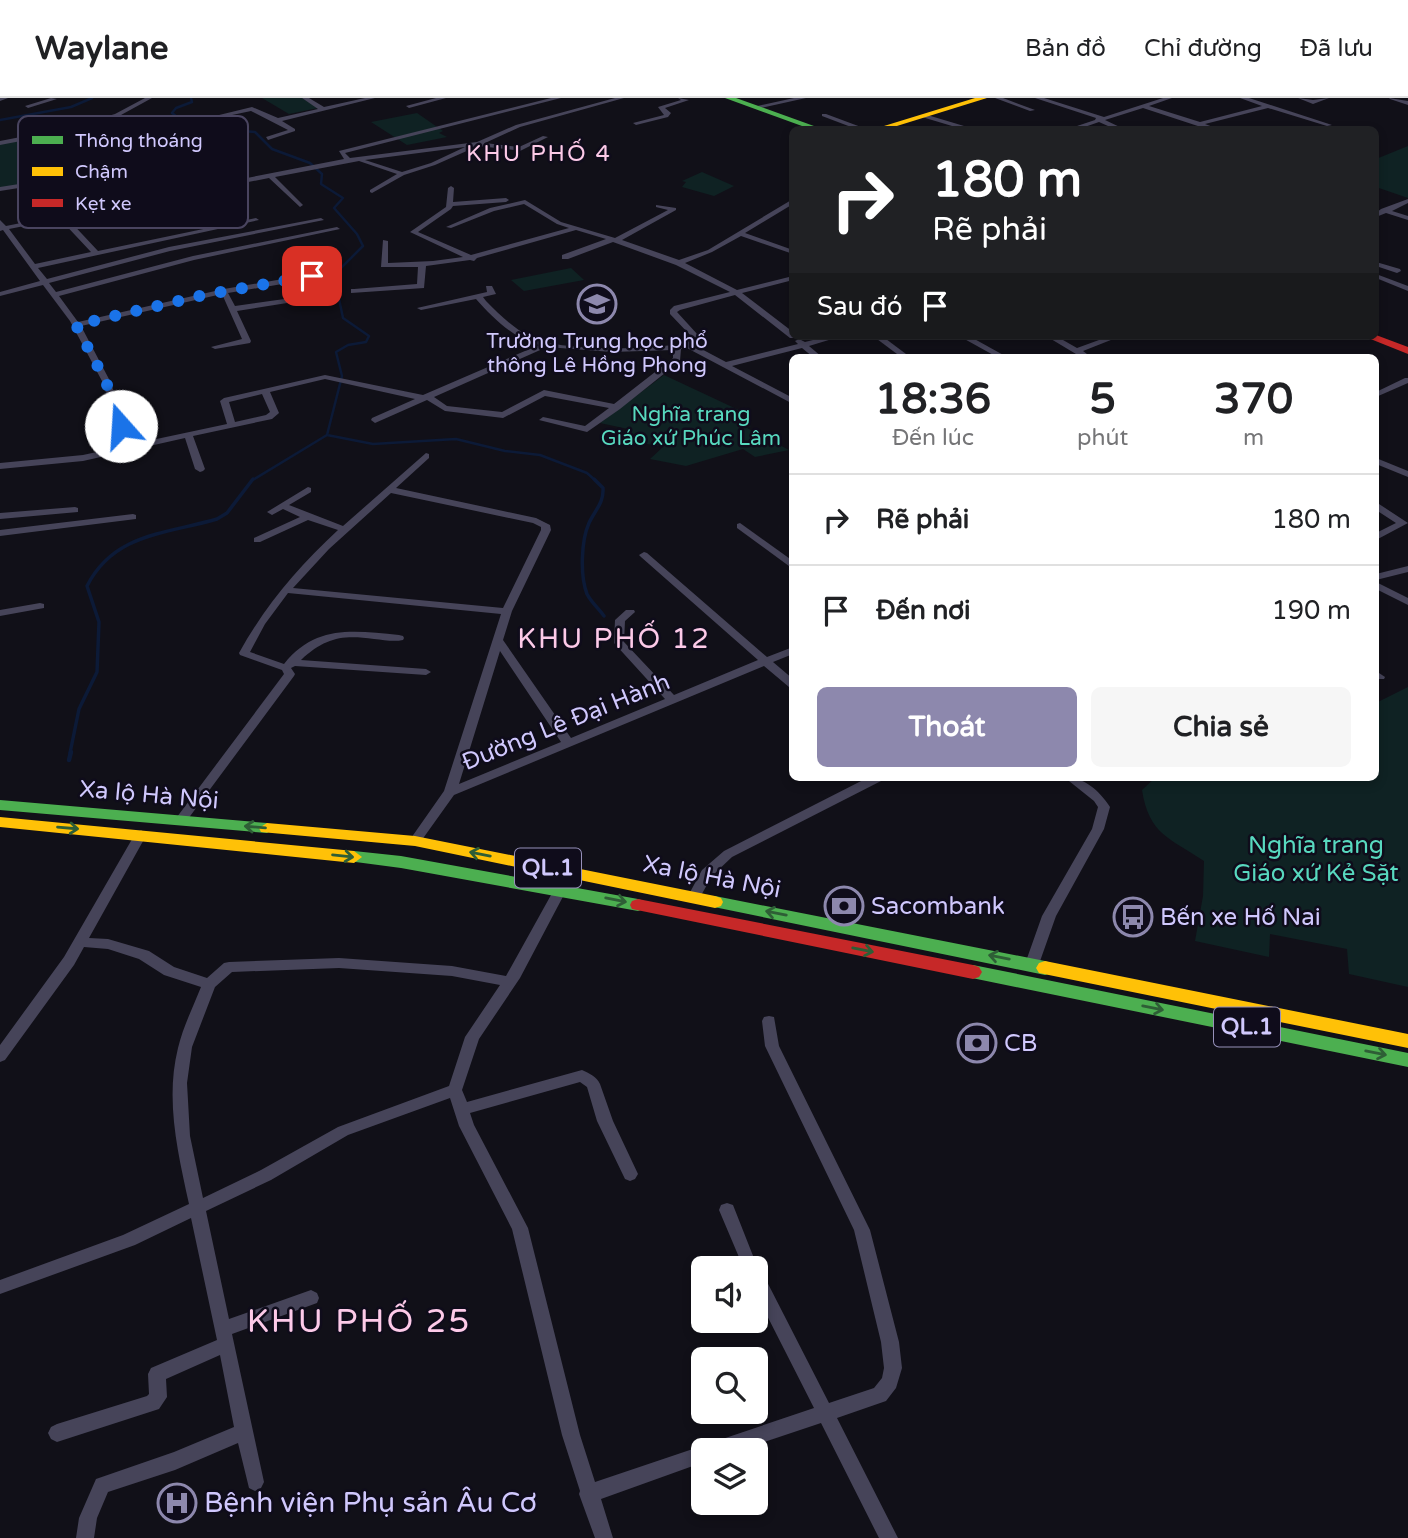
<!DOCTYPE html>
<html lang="vi">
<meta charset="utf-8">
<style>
:root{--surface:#fff;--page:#f6f6f6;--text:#202124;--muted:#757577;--line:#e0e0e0;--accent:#8d88ad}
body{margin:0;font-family:"Varela Round",sans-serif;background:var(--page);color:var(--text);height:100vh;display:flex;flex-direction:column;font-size:26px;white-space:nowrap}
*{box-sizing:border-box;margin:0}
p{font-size:23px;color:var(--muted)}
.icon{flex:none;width:38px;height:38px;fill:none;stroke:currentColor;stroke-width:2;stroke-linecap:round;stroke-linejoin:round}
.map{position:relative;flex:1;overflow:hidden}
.sheet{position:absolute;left:789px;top:256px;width:590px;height:427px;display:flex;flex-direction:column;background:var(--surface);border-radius:10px;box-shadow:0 4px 10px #0003}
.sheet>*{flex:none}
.guide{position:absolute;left:789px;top:28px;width:590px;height:214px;border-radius:10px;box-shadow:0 4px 10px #0003;background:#202124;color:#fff;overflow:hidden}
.buttons{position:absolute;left:691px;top:1158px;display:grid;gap:14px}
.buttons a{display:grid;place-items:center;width:77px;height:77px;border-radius:10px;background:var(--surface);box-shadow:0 4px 10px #0003;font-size:35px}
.pin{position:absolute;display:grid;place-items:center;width:60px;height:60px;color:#fff;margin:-30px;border-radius:14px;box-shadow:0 4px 10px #0006}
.me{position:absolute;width:77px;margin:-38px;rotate:341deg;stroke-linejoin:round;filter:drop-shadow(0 0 5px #0008)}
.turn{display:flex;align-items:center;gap:24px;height:147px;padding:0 28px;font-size:32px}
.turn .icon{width:91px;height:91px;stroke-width:2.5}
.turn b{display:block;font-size:49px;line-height:60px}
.then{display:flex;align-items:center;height:66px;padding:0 28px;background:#0003;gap:14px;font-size:26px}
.eta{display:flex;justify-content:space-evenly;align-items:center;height:119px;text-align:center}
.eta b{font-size:42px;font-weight:700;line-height:49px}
.primary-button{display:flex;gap:14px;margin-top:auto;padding:14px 28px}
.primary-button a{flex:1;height:80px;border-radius:10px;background:var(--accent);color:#fff;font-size:28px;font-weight:700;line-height:80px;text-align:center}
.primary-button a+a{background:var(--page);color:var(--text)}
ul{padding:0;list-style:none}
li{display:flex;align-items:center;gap:21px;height:91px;padding:0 28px;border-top:2px solid var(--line)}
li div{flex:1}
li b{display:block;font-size:26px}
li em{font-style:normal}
header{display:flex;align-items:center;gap:42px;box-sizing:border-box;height:98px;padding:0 35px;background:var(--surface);border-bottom:2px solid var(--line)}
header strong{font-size:33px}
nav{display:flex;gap:38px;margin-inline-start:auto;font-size:24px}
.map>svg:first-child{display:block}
</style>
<header>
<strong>Waylane</strong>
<nav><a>Bản đồ</a><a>Chỉ đường</a><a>Đã lưu</a></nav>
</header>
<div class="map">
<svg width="1408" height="1440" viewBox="0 0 1408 1440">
<rect width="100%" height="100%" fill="#111018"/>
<g fill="#0f2223">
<polygon points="262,0 302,0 318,10 289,16"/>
<polygon points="417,15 443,33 439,35 447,39 407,47 371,24"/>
<polygon points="116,18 165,48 180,62 0,90 0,45 59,36"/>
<polygon points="1408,48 1408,100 1376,89 1376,61"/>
<polygon points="702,74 734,88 714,98 682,89 686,84 682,83"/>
<polygon points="571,170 584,182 524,193 511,182"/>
<polygon points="664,277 743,314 737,321 751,328 747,330 789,352 755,359 743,351 686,368 650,361 663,349 621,341 628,331 600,325"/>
<path d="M 1408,589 L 1408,889 L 1349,876 L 1347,851 L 1270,836 L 1269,859 L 1195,843 L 1203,798 L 1204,763 C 1170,740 1149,737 1142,692 L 1156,679 L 1376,679 L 1376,605 Z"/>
</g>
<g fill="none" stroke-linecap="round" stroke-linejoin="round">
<g stroke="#0c1a37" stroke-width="2.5">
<polyline points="191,0 192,4 176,10 172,15 190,29 255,34 272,51 310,65 322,76 321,86 343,100 334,110 357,136 363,148 334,177 343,220 369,238 366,244 348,247 336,254 342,278 327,337 373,346 456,341 505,353 540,357 587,375 596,383"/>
<polyline points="0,22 71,9 92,0"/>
<polyline points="251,383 327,337"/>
</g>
<g stroke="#0c1a37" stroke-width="3.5">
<path d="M 594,381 L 603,390 C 604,405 595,412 589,425 C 581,443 580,478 587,496 C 591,504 599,511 604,518"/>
<path d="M 70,655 L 79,611 L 97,574 L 99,524 L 87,488 C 114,435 166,436 217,421 L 227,415 L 253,381"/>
</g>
<polyline stroke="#0c1a37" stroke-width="4.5" points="69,662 71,654"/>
<g fill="#464459" fill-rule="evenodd">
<polygon points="0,0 8,0 0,3"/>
<polygon points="51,0 57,1 28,10 25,8"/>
<path d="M 145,0 L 152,0 L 121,17 L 152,35 L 174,51 L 241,33 L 244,35 L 177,54 C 185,62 190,69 195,80 L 192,82 L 189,80 L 180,64 L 0,93 L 0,89 L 178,61 L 159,44 L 116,19 L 68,34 L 0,47 L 0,43 L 67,30 L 115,16 Z"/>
<polygon points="302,0 309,0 324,9 365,0 375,0 282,23 295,31 295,33 268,42 266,39 288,32 251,13 218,20 215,18 252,9 278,20 318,11"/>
<polygon points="436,0 446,0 409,10 406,8"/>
<path d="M 551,0 L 561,0 L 345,55 L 350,60 L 477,44 L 516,27 L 615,0 L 624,0 L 520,29 L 485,45 L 519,49 L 543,38 L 548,39 L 516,55 L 514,52 L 478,48 L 435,67 L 404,77 L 372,95 L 370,94 L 370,92 L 397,76 L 359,63 L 275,79 L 303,107 L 300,109 L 269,80 L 149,103 L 164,119 L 161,121 L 143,105 L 67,120 L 98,153 L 256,120 L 259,122 L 38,170 L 47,181 L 169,149 L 321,120 L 324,122 L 170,153 L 49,185 L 56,194 L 193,158 L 337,129 L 340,131 L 194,162 L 59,198 L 78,224 L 224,191 L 306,177 L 309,164 L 316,166 L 312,181 L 228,195 L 235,208 L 306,198 L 310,200 L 306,202 L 237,213 L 251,243 L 250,245 L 215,251 L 211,249 L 242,241 L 222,196 L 81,228 L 110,283 L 133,346 L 227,326 L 220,303 L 224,300 L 325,277 L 423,297 L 539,247 C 513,240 493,220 476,201 L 421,212 L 417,210 L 487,194 L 486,188 L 492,188 L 496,196 L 483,199 L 486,203 C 501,218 518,235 538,242 C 571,253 651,252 685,245 L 690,237 L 670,216 L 670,212 L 674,208 L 730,194 L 676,167 L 613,144 L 568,161 L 562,161 L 562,157 L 606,141 L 576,132 L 477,160 L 474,163 L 470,162 L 426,168 L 424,190 L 351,195 L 351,191 L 354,191 L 417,186 L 418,169 L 381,169 L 383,142 L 388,143 L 388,165 L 433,163 L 463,159 L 410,134 L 446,109 L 448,90 L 451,88 L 454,90 L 453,104 L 506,100 L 509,102 L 506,104 L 453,108 L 451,111 L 418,134 L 471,157 L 569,130 L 557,126 L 524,106 L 494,113 L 451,130 L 446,129 L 490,110 L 525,102 L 561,124 L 615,140 L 668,112 L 656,109 L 656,107 L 676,110 L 676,112 L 622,142 L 679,162 L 708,152 L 793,101 L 793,106 L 745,135 L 793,152 L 793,156 L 741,138 L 712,154 L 685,165 L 737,192 L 793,178 L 793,182 L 742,195 L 793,234 L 793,238 L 797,238 L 796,240 L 790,240 L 735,197 L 680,212 L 677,214 L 698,237 L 692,246 L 726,264 L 798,246 L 795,243 L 799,241 L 805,244 L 829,238 L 842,238 L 809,248 L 822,259 L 813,259 L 802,250 L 732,268 L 793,300 L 793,306 L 687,250 L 681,251 L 680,263 L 620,311 L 587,334 L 539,322 L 543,319 L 585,328 L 609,310 L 545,298 L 503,320 L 445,313 L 427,302 L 375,325 L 371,322 L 372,320 L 415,301 L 325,281 L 270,294 L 279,315 L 272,321 L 193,338 L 205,371 L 203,373 L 200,374 L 195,371 L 185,340 L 83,363 L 0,371 L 0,365 L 83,357 L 124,348 L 102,283 L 70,223 L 43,187 L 0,198 L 0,194 L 40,183 L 3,132 L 0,133 L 0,122 L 6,128 L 140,101 L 143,99 L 169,96 L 147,74 L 149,71 L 175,94 L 344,61 L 339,53 ZM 465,49 L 431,65 L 402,74 L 365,62 ZM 60,121 L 91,154 L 35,166 L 9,131 ZM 547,249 L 612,254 L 673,252 L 673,260 L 614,306 L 544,292 L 502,314 L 447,308 L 434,299 ZM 262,296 L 270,314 L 266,317 L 235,324 L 229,304 Z"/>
<polygon points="678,0 689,2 665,10 671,15 668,19 636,27 633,25 664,17 658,9 681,2"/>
<polygon points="794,0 806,0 756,11 753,9"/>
<polygon points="995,0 1003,0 1035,12 1030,13"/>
<polygon points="1035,0 1044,0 1104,19 1163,0 1172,0 1149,8 1200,24 1262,8 1240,0 1249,0 1332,27 1327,28 1268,10 1205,26 1221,32 1210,32 1143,10 1105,22 1126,32 1117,32 1099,24 1076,32 1065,32 1095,22 1096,20"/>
<polygon points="1298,0 1313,2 1329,0 1313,6"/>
<polygon points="1389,0 1408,3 1408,7 1390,1"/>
<polygon points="822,16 826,16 869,32 859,32 822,18"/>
<polygon points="924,16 964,28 965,29 962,31 922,19"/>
<polygon points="1408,101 1408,105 1392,113 1408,118 1408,122 1386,115 1376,119 1376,115 1381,111"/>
<polygon points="1376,164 1400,171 1401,173 1397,175 1376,168"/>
<polygon points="1376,176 1408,188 1408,193 1376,180"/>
<polygon points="873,238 882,238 910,259 901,259"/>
<polygon points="959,238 969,238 1007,259 997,259"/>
<polygon points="1046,238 1056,238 1077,250 1110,238 1121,238 1083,253 1091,259 1081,259"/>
<polygon points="1405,280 1408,280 1408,285 1376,299 1376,294"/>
<path d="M 426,355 L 429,356 L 429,360 L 396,390 L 536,420 L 550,427 L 551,432 L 512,513 L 503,542 L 571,640 L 665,601 L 614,545 L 615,522 L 626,512 L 634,512 L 635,514 L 625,523 L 624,544 L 674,597 L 758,562 L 641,459 L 639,457 L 644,454 L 647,455 L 767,559 L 793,549 L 793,556 L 773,564 L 793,581 L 793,590 L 789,589 L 764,568 L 454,697 L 419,746 L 415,747 L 409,743 L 444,693 L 501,516 L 288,495 L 265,526 L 250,554 L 284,566 C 316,526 354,533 399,537 L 403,538 L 404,540 L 403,542 C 394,544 384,542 374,541 C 343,537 326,539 301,562 L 426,571 L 431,574 L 426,577 L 295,568 L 291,570 L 295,576 L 294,578 L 185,725 L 177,725 L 175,722 L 177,719 L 284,576 L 282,572 L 240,557 L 239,555 C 265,508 298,469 338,432 L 308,422 L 260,444 L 254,444 L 254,440 L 300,419 L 283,411 L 272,417 L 267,414 L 308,389 L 311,390 L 311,394 L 289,407 L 343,428 ZM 391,395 L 533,425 L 541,429 L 541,432 L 503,510 L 293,490 L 329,451 ZM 500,553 L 561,644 L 459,686 Z"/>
<polygon points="1376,360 1408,373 1408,379 1376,366"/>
<polygon points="1376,405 1379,406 1408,425 1376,442 1376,435 1396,425 1376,412"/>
<polygon points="75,409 78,410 78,414 0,421 0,415"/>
<polygon points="133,416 136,417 136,421 0,438 0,432"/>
<polygon points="740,425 793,463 793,471 737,430 737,426"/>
<polygon points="1408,468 1408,474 1376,482 1376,476"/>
<polygon points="1376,484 1408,500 1408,507 1376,491"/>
<polygon points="40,505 44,506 44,510 0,518 0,512"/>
<polygon points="1376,573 1385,579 1384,581 1376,581"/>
<polygon points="869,679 885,679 883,682 732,759 712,778 699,801 689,801 688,798 702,772 724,753"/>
<path d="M 1064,679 C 1084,679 1099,692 1110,709 L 1104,731 L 1056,818 L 1039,866 L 1037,870 L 1027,870 L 1025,866 L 1042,818 L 1092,731 L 1098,709 L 1094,703 Z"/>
<path d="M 141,732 L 147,736 L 89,840 L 108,841 L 149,853 L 174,869 L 207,880 L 224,865 L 229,864 L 339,860 L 452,868 L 506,878 L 556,788 L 566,788 L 567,791 L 520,880 L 479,941 L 462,992 L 467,1004 L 582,972 C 589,975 597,979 600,986 L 613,1023 L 638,1076 L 635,1081 L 630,1083 L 625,1081 L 597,1023 L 587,989 L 580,984 L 470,1015 L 474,1027 L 528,1130 L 580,1337 L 595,1384 L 814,1310 L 756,1196 L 756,1171 L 744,1171 L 719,1112 L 721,1107 L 727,1105 L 733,1107 L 759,1173 L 762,1174 L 829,1305 L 874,1290 L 882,1280 L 884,1270 L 881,1244 L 854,1132 L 765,948 L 762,923 L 764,919 L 769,918 L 774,919 L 779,948 L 870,1132 L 899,1244 L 902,1270 L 896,1290 L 886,1303 L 837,1320 L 898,1440 L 879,1440 L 821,1325 L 737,1353 L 704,1353 L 704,1364 L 601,1401 L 613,1440 L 595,1440 L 579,1396 L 580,1393 L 562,1337 L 512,1131 L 459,1028 L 450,1000 L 348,1037 L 271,1082 L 206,1113 L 229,1221 L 311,1192 L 317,1195 L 319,1200 L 317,1205 L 232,1236 L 264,1384 L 261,1390 L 255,1393 L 249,1390 L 238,1345 L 175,1372 L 108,1394 L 97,1420 L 94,1440 L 76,1440 L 79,1420 L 96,1381 L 174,1354 L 234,1329 L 220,1257 L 166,1281 L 167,1299 L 159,1311 L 57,1344 L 51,1341 L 48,1335 L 51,1329 L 57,1326 L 147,1298 L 149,1296 L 148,1276 L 151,1270 L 217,1242 L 191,1120 L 135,1147 L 0,1196 L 0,1182 L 123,1137 L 189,1106 C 178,1055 165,1002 178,950 C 183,929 193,909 201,889 L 164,877 L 139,861 L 108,851 L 84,849 L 74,867 L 5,962 L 0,964 L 0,947 L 64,859 L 135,736 ZM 339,870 L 452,878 L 500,887 L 465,939 L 449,988 L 338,1029 L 261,1072 L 203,1100 L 190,1038 L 187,985 L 192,949 L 215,889 L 232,874 Z"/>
</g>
<g fill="#4caf50" fill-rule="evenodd">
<polygon points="725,0 736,0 825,32 813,32"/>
<polygon points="0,702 267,725 275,730 267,735 0,712"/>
<polygon points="354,753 401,758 638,801 644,803 646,807 644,811 638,813 401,770 348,763 346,759"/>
<polygon points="715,798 1045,863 1051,865 1054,870 1051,875 1045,877 709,808 707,804 709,800"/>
<polygon points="973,867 1408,955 1408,969 967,879 964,874 967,869"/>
</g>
<g fill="#ffc107" fill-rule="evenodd">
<polygon points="975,0 987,0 884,32 871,32"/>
<polygon points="0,719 354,753 362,759 354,765 0,729"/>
<polygon points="267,725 415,738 715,798 721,800 723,804 721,808 715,810 415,748 261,734 259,730"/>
<polygon points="1045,863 1408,936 1408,950 1039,875 1036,870 1039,865"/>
</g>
<g fill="#c62828" fill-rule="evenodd">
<polygon points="1376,237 1408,249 1408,256 1363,238"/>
<polygon points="638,801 973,867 979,869 982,874 979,879 973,881 632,811 630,807 632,803"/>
</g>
</g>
<defs><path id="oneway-shaft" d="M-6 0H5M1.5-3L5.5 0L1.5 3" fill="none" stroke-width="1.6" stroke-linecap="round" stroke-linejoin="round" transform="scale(1.75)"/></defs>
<g stroke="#2e5e36">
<use href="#oneway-shaft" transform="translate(255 729) rotate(-175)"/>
<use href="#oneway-shaft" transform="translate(68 730) rotate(5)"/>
<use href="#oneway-shaft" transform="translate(480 756) rotate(-169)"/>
<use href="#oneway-shaft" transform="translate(343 758) rotate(6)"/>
<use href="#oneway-shaft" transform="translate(616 802) rotate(11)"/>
<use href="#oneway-shaft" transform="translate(776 815) rotate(-169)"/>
<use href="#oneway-shaft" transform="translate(863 852) rotate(11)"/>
<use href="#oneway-shaft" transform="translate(999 859) rotate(-169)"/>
<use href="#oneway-shaft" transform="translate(1153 910) rotate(11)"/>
<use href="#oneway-shaft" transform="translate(1376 955) rotate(11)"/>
</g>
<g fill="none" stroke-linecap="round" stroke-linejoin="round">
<polyline stroke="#1a73e8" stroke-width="12" stroke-dasharray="0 21.6" points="121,328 106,284 76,227 204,197 312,178"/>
</g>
<defs>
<symbol id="school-ring" viewBox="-11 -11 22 22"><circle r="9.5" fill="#0f0c1b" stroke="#8d88ad" stroke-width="1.5"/><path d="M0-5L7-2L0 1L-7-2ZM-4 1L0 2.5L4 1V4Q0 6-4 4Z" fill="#8d88ad"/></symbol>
<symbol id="bank-ring" viewBox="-11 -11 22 22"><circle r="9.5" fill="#0f0c1b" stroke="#8d88ad" stroke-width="1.5"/><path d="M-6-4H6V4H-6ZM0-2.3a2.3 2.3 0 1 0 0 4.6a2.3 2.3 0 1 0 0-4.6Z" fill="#8d88ad"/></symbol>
<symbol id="bus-ring" viewBox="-11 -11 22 22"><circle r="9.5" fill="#0f0c1b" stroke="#8d88ad" stroke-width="1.5"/><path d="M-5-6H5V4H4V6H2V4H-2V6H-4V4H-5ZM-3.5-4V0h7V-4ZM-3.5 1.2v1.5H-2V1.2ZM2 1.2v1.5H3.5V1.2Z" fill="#8d88ad"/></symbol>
<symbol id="hospital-ring" viewBox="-11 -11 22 22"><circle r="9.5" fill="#0f0c1b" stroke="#8d88ad" stroke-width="1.5"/><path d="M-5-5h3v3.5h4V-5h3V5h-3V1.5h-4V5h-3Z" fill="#8d88ad"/></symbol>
</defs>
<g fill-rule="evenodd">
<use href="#school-ring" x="575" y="184" width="44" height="44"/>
<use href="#bank-ring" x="822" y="786" width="44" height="44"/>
<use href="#bus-ring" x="1111" y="797" width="44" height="44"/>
<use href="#bank-ring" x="955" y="923" width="44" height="44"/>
<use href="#hospital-ring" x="155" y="1383" width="44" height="44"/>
</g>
<g text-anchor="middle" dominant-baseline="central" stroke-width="5" stroke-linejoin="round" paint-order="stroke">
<g font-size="21" fill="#d0c8fd" stroke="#0f0c1b">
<text x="597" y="243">Trường Trung học phổ<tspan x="597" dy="24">thông Lê Hồng Phong</tspan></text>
</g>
<g font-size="21" fill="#58d9bf" stroke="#0f0c1b">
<text x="691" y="316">Nghĩa trang<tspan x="691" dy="24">Giáo xứ Phúc Lâm</tspan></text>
</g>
<g font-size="23" letter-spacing="2" fill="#fdcae8" stroke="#0f0c1b">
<text x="539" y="56">KHU PHỐ 4</text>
</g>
<g fill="#0f0c1b" stroke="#9690b9" stroke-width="2">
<rect x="515" y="750.5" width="66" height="39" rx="5"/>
<rect x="1214" y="909.5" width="66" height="39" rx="5"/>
</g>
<g font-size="23" font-weight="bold" fill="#d0c8fd">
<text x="548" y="770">QL.1</text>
<text x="1247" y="929">QL.1</text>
</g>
<g font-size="24" fill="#d0c8fd" stroke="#0f0c1b">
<text transform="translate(566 624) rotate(-22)">Đường Lê Đại Hành</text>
<text transform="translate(149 697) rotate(5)">Xa lộ Hà Nội</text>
<text transform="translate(712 779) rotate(11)">Xa lộ Hà Nội</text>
</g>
<g font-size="24" fill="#58d9bf" stroke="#0f0c1b">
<text x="1316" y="747">Nghĩa trang<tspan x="1316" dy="28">Giáo xứ Kẻ Sặt</tspan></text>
</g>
<g font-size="24" fill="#d0c8fd" stroke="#0f0c1b" text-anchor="start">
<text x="871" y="808">Sacombank</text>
<text x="1160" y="819">Bến xe Hố Nai</text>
<text x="1004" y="945">CB</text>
</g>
<g font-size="28" letter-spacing="2" fill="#fdcae8" stroke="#0f0c1b">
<text x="614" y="541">KHU PHỐ 12</text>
</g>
<g font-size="28" fill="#d0c8fd" stroke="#0f0c1b" text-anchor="start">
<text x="204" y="1405">Bệnh viện Phụ sản Âu Cơ</text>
</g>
<g font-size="33" letter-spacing="2" fill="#fdcae8" stroke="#0f0c1b">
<text x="359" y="1223">KHU PHỐ 25</text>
</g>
</g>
<rect x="18" y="18" width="230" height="112" rx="10" fill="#0f0c1b" stroke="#49445f" stroke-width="2"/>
<rect x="32" y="38" width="31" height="8" fill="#4caf50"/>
<rect x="32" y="69" width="31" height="9" fill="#ffc107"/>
<rect x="32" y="101" width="31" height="8" fill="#c62828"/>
<g font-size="19" fill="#d0c8fd">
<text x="75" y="49">Thông thoáng</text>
<text x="75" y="80">Chậm</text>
<text x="75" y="112">Kẹt xe</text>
</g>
</svg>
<div class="buttons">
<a><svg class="icon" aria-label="sound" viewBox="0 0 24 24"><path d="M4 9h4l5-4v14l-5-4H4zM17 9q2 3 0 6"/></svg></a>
<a><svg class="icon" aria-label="search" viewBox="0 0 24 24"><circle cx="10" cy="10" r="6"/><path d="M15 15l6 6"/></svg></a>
<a><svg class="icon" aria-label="layers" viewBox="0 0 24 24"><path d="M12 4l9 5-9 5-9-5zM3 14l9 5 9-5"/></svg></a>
</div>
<div class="pin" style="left:312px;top:178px;background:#d93025"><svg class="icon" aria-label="arrive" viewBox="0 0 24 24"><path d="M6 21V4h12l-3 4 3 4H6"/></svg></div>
<svg class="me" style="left:121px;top:328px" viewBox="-20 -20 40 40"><circle r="19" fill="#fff"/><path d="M0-13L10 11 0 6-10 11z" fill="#1a73e8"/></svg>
<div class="guide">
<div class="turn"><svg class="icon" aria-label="right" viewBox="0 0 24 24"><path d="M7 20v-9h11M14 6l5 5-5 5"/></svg><div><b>180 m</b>Rẽ phải</div></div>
<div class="then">Sau đó<svg class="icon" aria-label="arrive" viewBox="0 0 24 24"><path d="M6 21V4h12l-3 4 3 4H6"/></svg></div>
</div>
<section class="sheet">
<div class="eta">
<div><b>18:36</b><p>Đến lúc</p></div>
<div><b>5</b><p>phút</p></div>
<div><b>370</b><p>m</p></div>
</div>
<ul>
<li><svg class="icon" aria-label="right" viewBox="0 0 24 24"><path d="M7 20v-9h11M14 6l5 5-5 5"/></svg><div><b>Rẽ phải</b></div><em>180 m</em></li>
<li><svg class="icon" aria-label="arrive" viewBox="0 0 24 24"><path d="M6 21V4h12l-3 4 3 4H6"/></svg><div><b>Đến nơi</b></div><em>190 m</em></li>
</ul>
<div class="primary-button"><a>Thoát</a><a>Chia sẻ</a></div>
</section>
</div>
